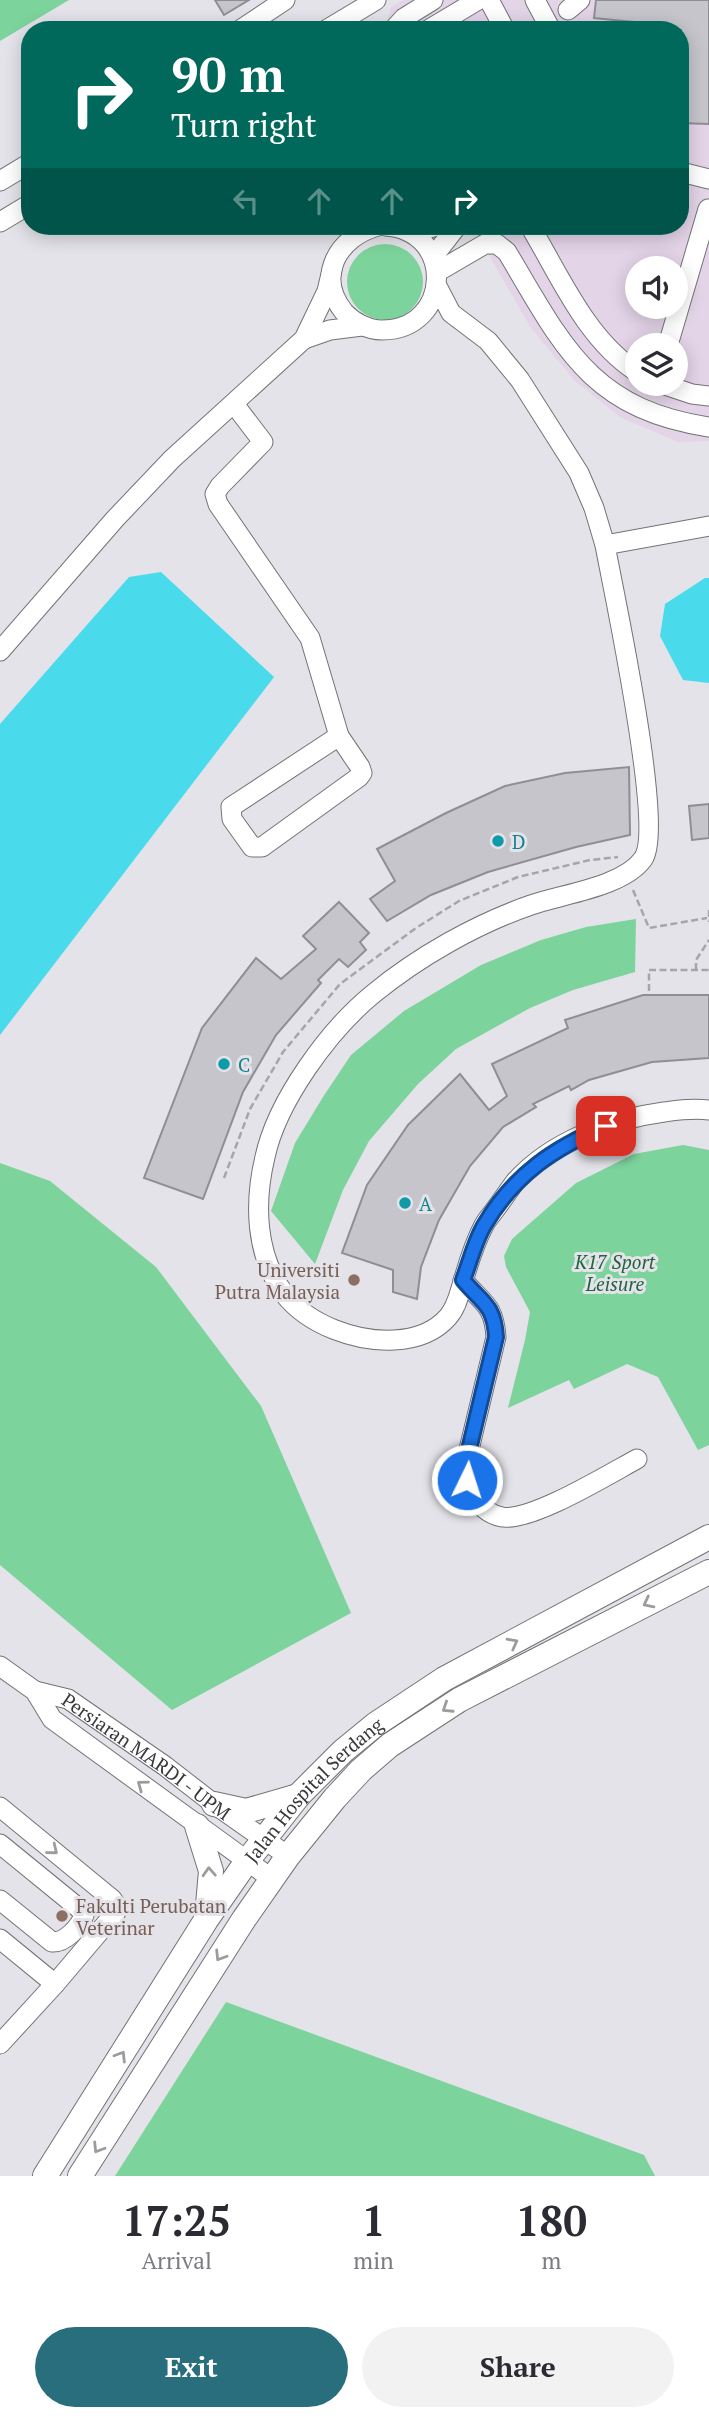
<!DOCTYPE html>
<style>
:root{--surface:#fff;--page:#f2f2f3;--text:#2b2b33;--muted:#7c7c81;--accent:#286e7c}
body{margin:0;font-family:"PT Serif",serif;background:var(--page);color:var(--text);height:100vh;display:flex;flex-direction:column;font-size:26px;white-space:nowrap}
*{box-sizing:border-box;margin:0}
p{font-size:23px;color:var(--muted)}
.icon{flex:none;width:38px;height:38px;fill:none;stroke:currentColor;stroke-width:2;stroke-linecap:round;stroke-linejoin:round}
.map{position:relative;height:2176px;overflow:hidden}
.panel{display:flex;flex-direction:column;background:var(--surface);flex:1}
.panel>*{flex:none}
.top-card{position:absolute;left:21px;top:21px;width:668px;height:214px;border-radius:28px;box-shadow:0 4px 18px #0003;background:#00695c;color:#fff;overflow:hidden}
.controls{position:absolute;left:625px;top:256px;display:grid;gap:14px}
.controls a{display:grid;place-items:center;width:63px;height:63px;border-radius:50%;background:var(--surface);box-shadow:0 4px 18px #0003;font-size:35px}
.pin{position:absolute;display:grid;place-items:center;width:60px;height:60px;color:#fff;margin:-30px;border-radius:14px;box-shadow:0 4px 10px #0006}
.me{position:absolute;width:77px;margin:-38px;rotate:4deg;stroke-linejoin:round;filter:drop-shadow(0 0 5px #0008)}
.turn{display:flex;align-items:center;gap:24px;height:147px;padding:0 35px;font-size:32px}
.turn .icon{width:91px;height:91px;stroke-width:2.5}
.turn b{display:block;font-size:49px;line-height:60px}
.lanes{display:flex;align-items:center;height:66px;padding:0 35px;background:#0003;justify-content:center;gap:35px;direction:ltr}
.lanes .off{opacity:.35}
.eta{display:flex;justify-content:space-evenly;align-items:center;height:119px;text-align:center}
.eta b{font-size:42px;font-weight:700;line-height:49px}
.cta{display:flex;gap:14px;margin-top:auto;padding:14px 35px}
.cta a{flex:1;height:80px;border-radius:42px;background:var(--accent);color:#fff;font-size:28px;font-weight:700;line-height:80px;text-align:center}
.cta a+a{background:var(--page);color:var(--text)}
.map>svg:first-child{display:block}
</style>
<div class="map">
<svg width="709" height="2176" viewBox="0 0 709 2176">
<rect width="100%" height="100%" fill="#e3e3e9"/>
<path fill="#e3d4e7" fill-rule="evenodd" d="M 404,0 L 709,0 L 709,441 L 678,442 L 620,417 L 574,380 L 531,328 L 472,226 L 681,226 L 681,30 L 385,30 L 391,7 ZM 637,268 L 676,268 L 676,306 L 637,306 ZM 637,345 L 676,345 L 676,383 L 637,383 Z"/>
<g fill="#7dd39c">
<polygon points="0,0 69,0 0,41"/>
<circle cx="385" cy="282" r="38"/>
<polygon points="636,919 635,972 573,990 530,1008 456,1049 418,1084 369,1141 343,1190 315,1264 271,1211 295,1143 323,1097 351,1055 404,1011 481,965 541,940 586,927"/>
<polygon points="683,1145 709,1150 709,1445 698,1450 658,1377 627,1364 574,1389 569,1380 508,1408 525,1340 530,1312 506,1267 504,1256 512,1239 576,1183 634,1154"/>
<polygon points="0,1163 50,1181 156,1267 261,1406 351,1613 172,1710 0,1565"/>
<polygon points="226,2002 644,2155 655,2176 115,2176"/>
</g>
<g fill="#49dbec">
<polygon points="161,572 274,677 0,1035 0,724 129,577"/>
<polygon points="705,578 709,578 709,683 683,680 660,636 665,604"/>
</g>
<g fill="#c6c5cb" stroke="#8f8e93" stroke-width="2">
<polygon points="215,0 249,0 224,15"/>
<polygon points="596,0 709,0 709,124 681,123 681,30 644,30 644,23 594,18"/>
<polygon points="629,767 630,835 576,847 488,872 431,895 387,921 370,899 395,881 377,849 446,813 505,786 565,773"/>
<polygon points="709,804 709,838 692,840 689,806"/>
<polygon points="339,902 369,933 360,942 366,950 348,967 339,959 318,980 321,983 276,1035 243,1092 203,1199 144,1178 202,1028 256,958 281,979 316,949 303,936"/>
<polygon points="643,995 709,995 709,1058 652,1062 589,1080 571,1090 569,1086 533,1104 536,1107 503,1127 470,1166 439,1220 421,1267 417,1299 393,1292 393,1270 342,1253 367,1185 408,1125 460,1074 489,1110 507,1096 492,1064 568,1028 565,1020"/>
</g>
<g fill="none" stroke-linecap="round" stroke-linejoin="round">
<defs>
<g id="minor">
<polyline points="489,0 505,30"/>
<polyline points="535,0 551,30"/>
<polyline points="568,10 580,0"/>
<polyline points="240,30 285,0"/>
<polyline points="326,30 376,0"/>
<polyline points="393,30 404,18 433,0"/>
<polyline points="428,30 478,0"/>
<polyline points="681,172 709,179"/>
<polyline points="0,181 30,163"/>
<polyline points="0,222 30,204"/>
<path d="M 378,226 C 338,237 315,276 344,312 C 353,322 368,330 382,330 C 452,330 456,230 385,226"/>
<path d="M 530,226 C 560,276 586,339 637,372"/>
<polyline points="413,233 437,226"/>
<polyline points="433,257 457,226"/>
<path d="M 437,272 L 485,244 L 497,244 L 507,252 C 563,346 590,409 709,427"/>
<path d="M 437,286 L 451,313 L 488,341 L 520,380 L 579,473 L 594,508 L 605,545 C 614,594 665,828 643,859 C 623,887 562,894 531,905 C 476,924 418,957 373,994 C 329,1030 277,1101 265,1157 C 254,1203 255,1255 285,1295 C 309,1325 356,1342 394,1340 C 415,1339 434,1333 448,1317 C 457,1307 459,1294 463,1282 C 468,1264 475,1242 484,1225 C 487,1219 493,1213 497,1207 C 503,1199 509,1190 515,1182 C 551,1141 612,1119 664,1112 C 679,1110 693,1108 709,1110"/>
<polyline points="304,339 330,330 362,326"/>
<polyline points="668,345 708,209"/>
<polyline points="659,383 692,394 709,396"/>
<polyline points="234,404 263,442 220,486 215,494 218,504 310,638 339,736"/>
<polyline points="605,545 709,526"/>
<polyline points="0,651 115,519 172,459 304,339 327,291 332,270"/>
<polygon points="339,736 360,767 362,773 359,777 262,847 252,847 232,819 231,807"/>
<path d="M 463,1280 C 482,1303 494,1304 496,1337 L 466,1462 C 467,1485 476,1512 502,1517 C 531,1522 609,1474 637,1459"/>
<polyline points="0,1666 35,1691 52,1719 272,1879"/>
<path id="s1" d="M 35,1691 L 68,1699 L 165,1766 L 214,1804 L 288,1856"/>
<polyline points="0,1807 112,1899 116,1905 116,1912 55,1984 0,1939"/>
<path d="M 0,1844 L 81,1910 L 84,1915 C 80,1927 65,1943 52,1942 L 0,1900"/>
<polyline points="0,2044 55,1984"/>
</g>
<g id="major">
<polyline points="214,1804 246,1811 298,1796"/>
<polyline points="197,1826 211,1871 207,1916"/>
<path id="s2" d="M 45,2176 L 206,1920 L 247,1861 L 299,1795 L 343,1751 L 376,1724 L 444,1679 L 709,1537"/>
<polyline points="80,2176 244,1919 288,1856 335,1798 361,1770 390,1745 459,1700 709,1572"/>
</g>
</defs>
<use href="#minor" stroke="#737277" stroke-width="21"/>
<use href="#major" stroke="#737277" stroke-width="26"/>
<g stroke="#a5a5aa" stroke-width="2.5" stroke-dasharray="7 3.5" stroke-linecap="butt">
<polyline points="633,890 649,928 707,918"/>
<polyline points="709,910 709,922"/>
<polyline points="696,970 696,960 709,940"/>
<polyline points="649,991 649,970 709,970"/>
<polyline points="224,1178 250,1109 283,1052 340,984 416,928 459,901 518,877 590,860 618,857"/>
</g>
<use href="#minor" stroke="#fff" stroke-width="19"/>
<use href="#major" stroke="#fff" stroke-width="24"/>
</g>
<defs><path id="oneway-chevron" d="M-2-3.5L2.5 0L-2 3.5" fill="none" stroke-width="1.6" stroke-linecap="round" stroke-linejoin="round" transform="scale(1.75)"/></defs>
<g stroke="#9c9c9d">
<use href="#oneway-chevron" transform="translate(648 1603) rotate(153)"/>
<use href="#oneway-chevron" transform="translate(513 1643) rotate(-28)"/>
<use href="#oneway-chevron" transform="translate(447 1708) rotate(147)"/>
<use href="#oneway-chevron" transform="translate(142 1785) rotate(-144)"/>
<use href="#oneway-chevron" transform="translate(53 1850) rotate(39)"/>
<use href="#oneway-chevron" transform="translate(209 1872) rotate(-93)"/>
<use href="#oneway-chevron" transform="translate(220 1956) rotate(122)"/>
<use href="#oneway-chevron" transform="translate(121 2056) rotate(-58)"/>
<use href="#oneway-chevron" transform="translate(98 2148) rotate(122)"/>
</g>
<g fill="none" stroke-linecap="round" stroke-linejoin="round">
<defs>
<path id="route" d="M 467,1480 L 466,1462 L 496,1337 C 494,1304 482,1303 463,1280 C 470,1262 475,1240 485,1224 C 515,1174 554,1148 606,1126"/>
</defs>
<use href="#route" stroke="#114b97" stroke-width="18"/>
<use href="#route" stroke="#1a73e8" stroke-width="12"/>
</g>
<g fill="#0f9aa8" stroke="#e3e3e9" stroke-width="2.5">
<circle cx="498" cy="841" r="7"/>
<circle cx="224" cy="1064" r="7"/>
<circle cx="405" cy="1203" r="7"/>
</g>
<g fill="#8d6e63" stroke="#e3e3e9" stroke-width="2.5">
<circle cx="354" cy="1280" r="7"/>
<circle cx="62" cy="1916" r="7"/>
</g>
<g text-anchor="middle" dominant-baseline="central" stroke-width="6" stroke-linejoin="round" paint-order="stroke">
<g font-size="19" fill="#0d838f" stroke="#e3e3e9" text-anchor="start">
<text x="512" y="841">D</text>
<text x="238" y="1064">C</text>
<text x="419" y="1203">A</text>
</g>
<g font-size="19" font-style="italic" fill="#22643e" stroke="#e3e3e9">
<text x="615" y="1261">K17 Sport<tspan x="615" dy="22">Leisure</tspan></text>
</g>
<g font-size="19" fill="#785e54" stroke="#e3e3e9" text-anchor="end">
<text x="340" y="1269">Universiti<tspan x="340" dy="22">Putra Malaysia</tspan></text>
<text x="76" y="1905" text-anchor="start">Fakulti Perubatan<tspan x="76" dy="22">Veterinar</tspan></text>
</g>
<g font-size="19" fill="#39393b" stroke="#e3e3e9">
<text stroke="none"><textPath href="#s1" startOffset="131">Persiaran MARDI - UPM</textPath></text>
<text stroke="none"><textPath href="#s2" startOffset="472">Jalan Hospital Serdang</textPath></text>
</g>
</g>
</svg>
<div class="controls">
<a><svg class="icon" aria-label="sound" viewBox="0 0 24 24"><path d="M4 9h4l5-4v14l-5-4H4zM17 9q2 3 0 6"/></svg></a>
<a><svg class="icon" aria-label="layers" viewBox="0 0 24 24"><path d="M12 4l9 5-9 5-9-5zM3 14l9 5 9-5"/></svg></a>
</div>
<div class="pin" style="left:606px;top:1126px;background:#d93025"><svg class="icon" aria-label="arrive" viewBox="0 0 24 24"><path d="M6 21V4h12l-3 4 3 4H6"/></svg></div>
<svg class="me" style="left:467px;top:1480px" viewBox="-20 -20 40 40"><circle r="17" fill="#1a73e8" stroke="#fff" stroke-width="3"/><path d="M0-11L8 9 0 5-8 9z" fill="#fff"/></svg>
<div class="top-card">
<div class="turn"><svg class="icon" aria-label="right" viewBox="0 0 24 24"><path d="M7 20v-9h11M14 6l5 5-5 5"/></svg><div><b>90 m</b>Turn right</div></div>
<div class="lanes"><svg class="icon off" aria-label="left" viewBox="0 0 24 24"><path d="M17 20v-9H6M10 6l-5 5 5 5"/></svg><svg class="icon off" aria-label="ahead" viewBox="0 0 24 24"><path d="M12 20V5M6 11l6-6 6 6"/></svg><svg class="icon off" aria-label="ahead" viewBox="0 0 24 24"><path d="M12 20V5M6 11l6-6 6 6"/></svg><svg class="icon" aria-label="right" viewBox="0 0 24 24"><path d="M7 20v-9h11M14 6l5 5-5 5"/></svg></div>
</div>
</div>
<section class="panel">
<div class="eta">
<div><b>17:25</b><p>Arrival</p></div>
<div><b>1</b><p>min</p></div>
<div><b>180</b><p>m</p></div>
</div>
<div class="cta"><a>Exit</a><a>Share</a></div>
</section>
